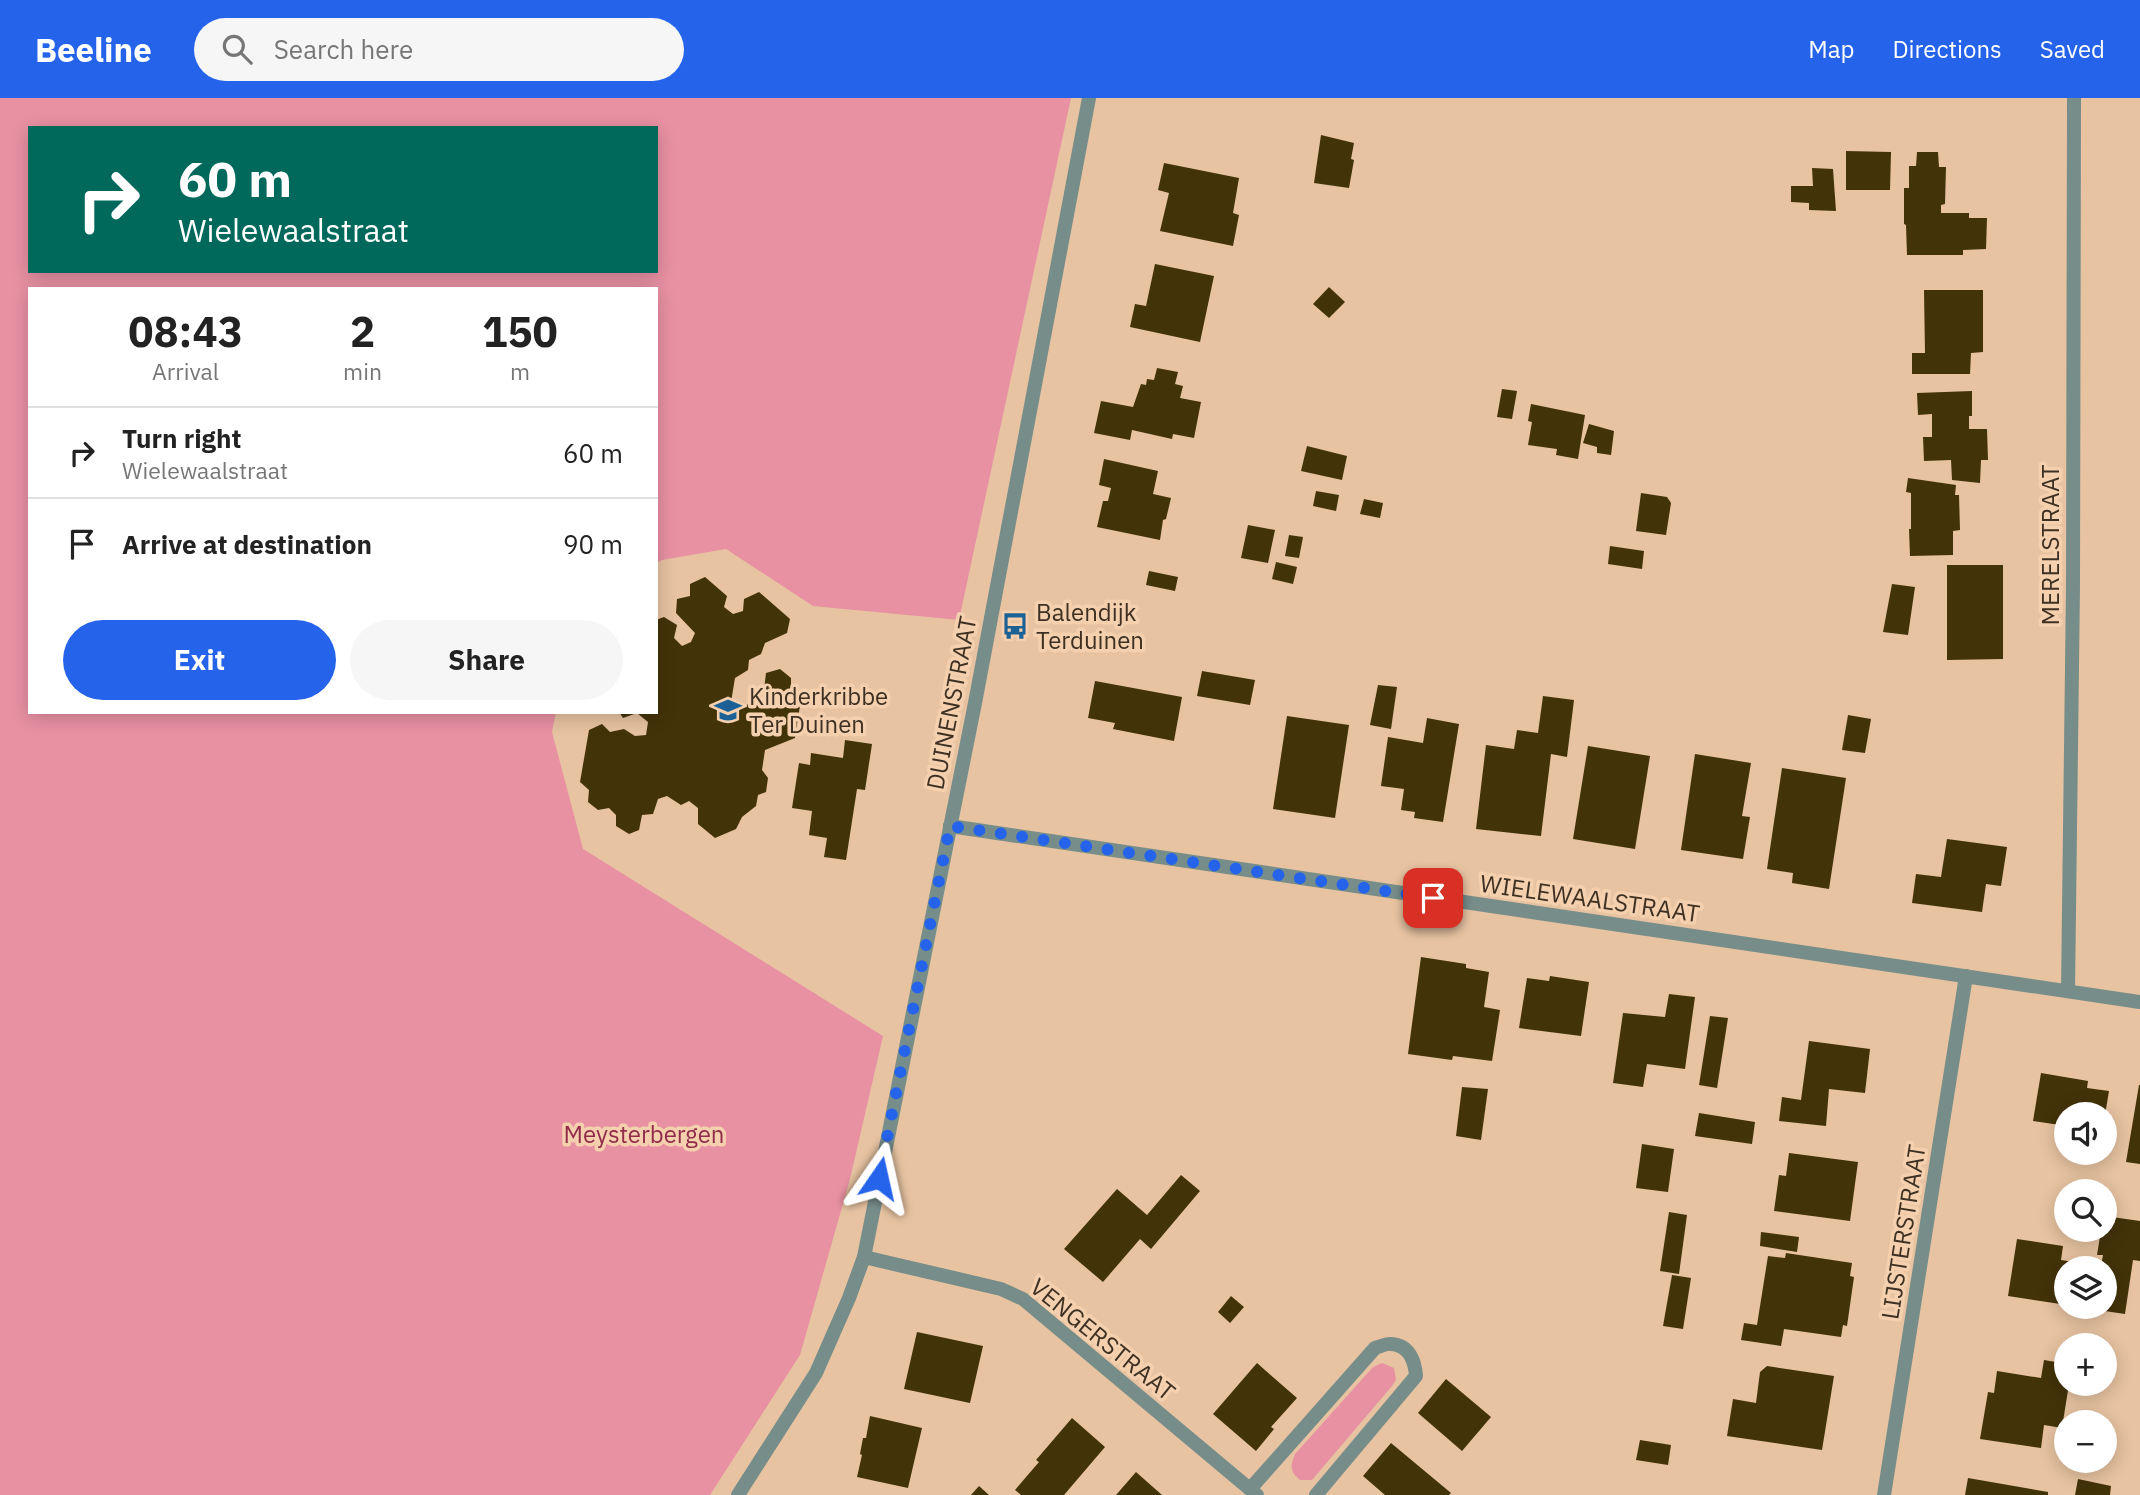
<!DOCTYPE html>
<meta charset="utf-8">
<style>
:root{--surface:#fff;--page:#f6f6f6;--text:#222;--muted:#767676;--line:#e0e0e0;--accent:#2563eb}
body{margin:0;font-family:"IBM Plex Sans",sans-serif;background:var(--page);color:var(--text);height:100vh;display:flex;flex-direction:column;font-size:26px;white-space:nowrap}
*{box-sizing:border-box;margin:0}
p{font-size:23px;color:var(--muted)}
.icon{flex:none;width:38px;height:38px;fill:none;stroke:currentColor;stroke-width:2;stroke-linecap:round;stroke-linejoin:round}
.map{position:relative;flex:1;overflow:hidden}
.panel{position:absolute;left:28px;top:189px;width:630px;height:427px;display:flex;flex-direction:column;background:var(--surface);border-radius:0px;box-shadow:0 4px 18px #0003}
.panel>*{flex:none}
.guide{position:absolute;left:28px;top:28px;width:630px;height:147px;border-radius:0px;box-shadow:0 4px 18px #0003;background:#00695c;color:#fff;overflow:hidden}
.fabs{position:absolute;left:2054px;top:1004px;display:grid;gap:14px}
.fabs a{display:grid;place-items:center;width:63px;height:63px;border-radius:50%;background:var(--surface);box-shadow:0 4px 18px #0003;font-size:35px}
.pin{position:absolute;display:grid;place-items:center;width:60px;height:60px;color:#fff;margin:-30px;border-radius:14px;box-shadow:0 4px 10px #0006}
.me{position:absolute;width:77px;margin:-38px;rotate:11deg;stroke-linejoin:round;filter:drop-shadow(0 0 5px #0008)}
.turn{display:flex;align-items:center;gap:24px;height:147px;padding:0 35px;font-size:32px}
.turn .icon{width:91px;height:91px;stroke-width:2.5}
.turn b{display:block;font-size:49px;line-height:60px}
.eta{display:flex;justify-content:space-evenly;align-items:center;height:119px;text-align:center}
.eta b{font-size:42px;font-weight:700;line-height:49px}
.action{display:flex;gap:14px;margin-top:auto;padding:14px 35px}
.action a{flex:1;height:80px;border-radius:42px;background:var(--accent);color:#fff;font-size:28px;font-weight:700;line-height:80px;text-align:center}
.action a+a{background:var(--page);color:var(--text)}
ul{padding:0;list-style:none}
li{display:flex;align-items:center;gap:21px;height:91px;padding:0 35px;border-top:2px solid var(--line)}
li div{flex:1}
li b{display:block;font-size:26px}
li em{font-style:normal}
header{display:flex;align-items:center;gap:42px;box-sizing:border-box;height:98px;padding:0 35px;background:var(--accent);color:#fff}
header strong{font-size:33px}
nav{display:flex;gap:38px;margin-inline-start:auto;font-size:24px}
.search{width:490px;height:63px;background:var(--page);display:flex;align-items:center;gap:18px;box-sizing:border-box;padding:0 24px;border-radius:38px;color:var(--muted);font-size:26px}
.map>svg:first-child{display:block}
</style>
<header>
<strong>Beeline</strong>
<div class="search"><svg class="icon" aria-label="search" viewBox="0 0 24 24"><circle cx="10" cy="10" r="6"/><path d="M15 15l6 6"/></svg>Search here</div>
<nav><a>Map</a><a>Directions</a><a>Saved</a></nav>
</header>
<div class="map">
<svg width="2140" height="1397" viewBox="0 0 2140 1397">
<rect width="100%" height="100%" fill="#e7c3a1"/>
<g fill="#e891a3" fill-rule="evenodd">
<path d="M 0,0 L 1071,0 L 959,522 L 813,508 L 726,451 L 662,462 L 656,465 L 656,191 L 30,191 L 30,614 L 556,614 L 552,634 L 583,751 L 883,938 L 850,1081 L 800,1257 L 710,1397 L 0,1397 ZM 30,30 L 656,30 L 656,173 L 30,173 Z"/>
<path d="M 1382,1265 L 1394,1270 L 1396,1282 L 1392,1288 L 1312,1382 L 1300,1382 C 1290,1374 1290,1368 1295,1356 L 1373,1269 Z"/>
</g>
<g fill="#433309">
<polygon points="1321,37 1354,45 1351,61 1354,62 1349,90 1314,85"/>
<polygon points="1846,53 1891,54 1890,92 1846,92"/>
<polygon points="1917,54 1938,54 1939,69 1946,69 1945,106 1941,107 1941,115 1969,115 1969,120 1987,120 1986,151 1963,152 1963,157 1907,157 1906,127 1904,126 1904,90 1909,90 1909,68 1916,68"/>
<polygon points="1164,65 1239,80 1233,115 1239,117 1233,148 1160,133 1169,95 1158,92"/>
<polygon points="1812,70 1833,71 1836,113 1809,112 1809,105 1791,104 1791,88 1813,88"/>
<polygon points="1155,166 1214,178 1200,244 1130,229 1135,206 1146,208"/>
<polygon points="1329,189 1345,204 1329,220 1313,206"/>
<polygon points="1924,192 1983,192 1983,254 1971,255 1970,276 1912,276 1912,255 1925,255"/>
<polygon points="1157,270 1178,274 1175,286 1183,288 1180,300 1201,304 1194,340 1173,336 1172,341 1132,332 1130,342 1094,335 1101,303 1133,309 1141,286 1146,287 1147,281 1154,282"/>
<polygon points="1502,291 1517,293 1512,321 1497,319"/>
<polygon points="1972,293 1972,318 1969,318 1969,331 1987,331 1988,362 1981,362 1980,385 1952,382 1951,362 1924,363 1923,339 1932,339 1932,316 1918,317 1917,295"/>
<polygon points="1531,306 1585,317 1578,361 1556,357 1557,351 1528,347 1532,324 1528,323"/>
<polygon points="1589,326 1614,333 1611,357 1597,355 1597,349 1583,345"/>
<polygon points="1307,348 1347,358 1342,382 1301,373"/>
<polygon points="1104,361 1158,373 1153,396 1171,400 1166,421 1163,422 1160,442 1097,429 1103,403 1108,403 1111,390 1099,387"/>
<polygon points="1908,380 1956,387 1955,397 1959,397 1960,432 1953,433 1953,457 1910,458 1909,431 1911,431 1911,395 1906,394"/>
<polygon points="1316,393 1339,397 1336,413 1313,408"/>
<polygon points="1641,395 1667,399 1671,405 1666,437 1636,433"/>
<polygon points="1364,401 1383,405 1380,420 1360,416"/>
<polygon points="1248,427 1275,432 1268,465 1241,460"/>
<polygon points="1289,437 1303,439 1299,460 1285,458"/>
<polygon points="1610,448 1644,453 1642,471 1608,466"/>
<polygon points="1276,464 1297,469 1293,486 1272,481"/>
<polygon points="1947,467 2003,467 2003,561 1947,562"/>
<polygon points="1149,473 1178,479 1175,493 1146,487"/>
<polygon points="705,479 727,498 724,509 733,516 743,513 744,501 759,494 790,521 787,535 765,545 761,556 749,562 748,572 735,580 731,604 741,609 763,600 766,575 780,571 791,580 791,593 801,601 795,640 765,652 762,672 768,680 766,694 758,697 756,708 742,719 736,731 715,740 698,726 698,710 689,703 681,707 667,698 658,701 653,716 642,717 639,732 629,736 616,728 616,717 609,710 598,712 588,704 589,692 580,684 589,632 602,626 610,634 624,631 635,638 646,637 648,624 637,615 623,620 619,614 656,614 656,522 664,519 677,527 674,540 682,548 691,544 695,535 676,515 677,501 690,498 690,486"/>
<polygon points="1892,486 1915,489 1908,537 1883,534"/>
<polygon points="1202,573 1255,582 1250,607 1197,598"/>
<polygon points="1095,583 1182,599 1174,643 1113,631 1115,625 1088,620"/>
<polygon points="1378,587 1397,589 1391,631 1370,627"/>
<polygon points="1543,598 1574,602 1567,659 1551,656 1541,738 1476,731 1486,647 1514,651 1517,632 1538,635"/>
<polygon points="1848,617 1871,621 1865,655 1842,652"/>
<polygon points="1287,618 1349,627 1335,720 1273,711"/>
<polygon points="1427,620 1459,626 1443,724 1414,720 1415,714 1401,712 1404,691 1381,688 1388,639 1423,645"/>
<polygon points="845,642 872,646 865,692 857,691 846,762 824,759 827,740 809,737 812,713 792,710 799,665 810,667 811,655 843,660"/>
<polygon points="1588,648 1650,658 1635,751 1573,741"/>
<polygon points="1695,656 1751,665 1742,718 1750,719 1743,761 1681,752"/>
<polygon points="1782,670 1846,680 1829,791 1792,785 1793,775 1767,771"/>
<polygon points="1947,741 2007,749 2001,788 1986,786 1982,814 1912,805 1916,776 1941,779"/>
<polygon points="1421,859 1466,866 1466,870 1489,874 1484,909 1500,912 1492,963 1453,958 1452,962 1408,956"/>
<polygon points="1550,878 1589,884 1581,938 1519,930 1527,880 1549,883"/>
<polygon points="1669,896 1695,899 1685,971 1647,966 1643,989 1613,985 1623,915 1665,919"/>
<polygon points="1710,918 1728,920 1717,990 1699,987"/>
<polygon points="1809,943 1870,951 1865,995 1829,991 1826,1028 1779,1023 1782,999 1801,1002"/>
<polygon points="2041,975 2088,983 2087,990 2109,993 2105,1017 2067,1017 2067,1028 2033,1023"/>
<polygon points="2139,987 2140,987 2140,1066 2126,1064"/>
<polygon points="1462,989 1488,991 1481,1042 1456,1038"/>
<polygon points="1699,1015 1755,1024 1752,1046 1695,1038"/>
<polygon points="1642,1046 1674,1051 1668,1094 1636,1090"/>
<polygon points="1789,1055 1858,1064 1850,1123 1774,1113 1779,1077 1786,1078"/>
<polygon points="1181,1077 1200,1093 1151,1151 1140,1141 1103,1184 1064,1151 1117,1091 1147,1117"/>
<polygon points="1669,1114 1687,1117 1679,1176 1660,1173"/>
<polygon points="2105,1118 2140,1123 2140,1163 2133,1162 2125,1216 2091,1211 2105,1209 2105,1171 2067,1171 2067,1207 2008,1198 2017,1141 2063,1148 2061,1162 2101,1168 2103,1157 2097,1157 2101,1132 2105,1132"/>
<polygon points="1761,1134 1799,1139 1797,1154 1760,1148"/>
<polygon points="1786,1155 1852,1165 1850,1178 1854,1179 1847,1228 1843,1227 1841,1239 1784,1231 1781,1248 1741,1242 1744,1225 1757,1227 1768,1158 1785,1160"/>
<polygon points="1672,1177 1691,1180 1683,1231 1663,1228"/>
<polygon points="1231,1198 1244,1209 1230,1225 1218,1214"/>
<polygon points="917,1234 983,1248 970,1305 904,1291"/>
<polygon points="2044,1262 2067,1266 2064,1284 2069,1286 2062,1330 2044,1327 2041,1350 1980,1341 1988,1294 1994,1295 1997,1273 2041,1280"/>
<polygon points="1257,1265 1297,1300 1271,1329 1274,1331 1256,1353 1213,1316"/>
<polygon points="1767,1268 1834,1278 1822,1352 1727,1338 1733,1301 1756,1305 1760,1274"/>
<polygon points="1446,1281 1491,1319 1462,1353 1418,1315"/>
<polygon points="870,1318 922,1330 908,1390 857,1379 862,1357 860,1356 863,1340 866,1340"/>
<polygon points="1072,1320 1105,1349 1064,1397 1021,1397 1015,1392 1039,1364 1036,1362"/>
<polygon points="1640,1342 1671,1347 1668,1367 1636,1362"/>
<polygon points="1391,1345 1451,1395 1449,1397 1385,1397 1363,1378"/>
<polygon points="1136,1374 1162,1397 1116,1397"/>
<polygon points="1968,1380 2048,1394 2048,1397 1965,1397"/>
<polygon points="2078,1381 2111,1388 2110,1397 2075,1397"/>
<polygon points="979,1388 989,1397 971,1397"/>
</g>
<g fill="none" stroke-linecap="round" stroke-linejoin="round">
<g stroke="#768d8a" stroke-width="14">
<polyline points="950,728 2140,904"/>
<polyline points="2068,893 2073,488 2074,0"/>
<polyline points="864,1159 1001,1191 1023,1201 1257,1397"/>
<path d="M 1250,1391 L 1375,1250 C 1379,1249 1387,1245 1391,1246 C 1410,1247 1415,1264 1416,1278 L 1316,1397"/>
<polyline points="738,1397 816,1275 849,1200 864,1159 975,605 1089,0"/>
<polyline points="1884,1397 1966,878"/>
</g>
</g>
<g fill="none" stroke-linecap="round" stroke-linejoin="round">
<polyline stroke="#2563eb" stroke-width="12" stroke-dasharray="0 21.6" points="879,1080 950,728 1433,800"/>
</g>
<defs>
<symbol id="bus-bare" viewBox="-9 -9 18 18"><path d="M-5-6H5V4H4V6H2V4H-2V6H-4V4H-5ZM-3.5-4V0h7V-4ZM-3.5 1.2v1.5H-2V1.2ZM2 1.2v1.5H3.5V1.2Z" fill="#1c6196" stroke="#f4d0ae" stroke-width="2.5" paint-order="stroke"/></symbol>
<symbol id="school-bare" viewBox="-9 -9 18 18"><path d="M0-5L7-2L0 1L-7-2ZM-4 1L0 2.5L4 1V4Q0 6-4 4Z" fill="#1c6196" stroke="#f4d0ae" stroke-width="2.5" paint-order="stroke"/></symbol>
</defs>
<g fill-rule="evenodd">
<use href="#bus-bare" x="996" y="509" width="38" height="38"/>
<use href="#school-bare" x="709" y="593" width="38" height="38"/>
</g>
<g text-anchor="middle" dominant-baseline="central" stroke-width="7" stroke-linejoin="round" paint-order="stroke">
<g font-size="24" fill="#3e3022" stroke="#f4d0ae">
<text transform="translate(2050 447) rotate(-90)">MERELSTRAAT</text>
<text transform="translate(951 605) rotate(-79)">DUINENSTRAAT</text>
<text transform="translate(1590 800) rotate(8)">WIELEWAALSTRAAT</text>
<text transform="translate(1903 1134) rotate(-81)">LIJSTERSTRAAT</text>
<text transform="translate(1103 1241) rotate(39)">VENGERSTRAAT</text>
</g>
<g font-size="24" fill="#3e3022" stroke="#f4d0ae" text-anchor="start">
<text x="1036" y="514">Balendijk<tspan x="1036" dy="28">Terduinen</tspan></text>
<text x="749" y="598">Kinderkribbe<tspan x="749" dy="28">Ter Duinen</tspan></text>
</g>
<g font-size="24" fill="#922a4a" stroke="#f4d0ae">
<text x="644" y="1036">Meysterbergen</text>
</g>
</g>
</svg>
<div class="fabs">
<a><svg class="icon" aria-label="sound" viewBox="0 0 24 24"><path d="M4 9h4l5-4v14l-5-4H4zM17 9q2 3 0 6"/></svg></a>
<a><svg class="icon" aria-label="search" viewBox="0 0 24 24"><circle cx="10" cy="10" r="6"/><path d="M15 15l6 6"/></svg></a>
<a><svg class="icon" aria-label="layers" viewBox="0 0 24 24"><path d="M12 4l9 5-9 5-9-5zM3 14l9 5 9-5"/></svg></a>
<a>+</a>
<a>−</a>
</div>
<div class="pin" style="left:1433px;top:800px;background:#d93025"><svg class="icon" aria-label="arrive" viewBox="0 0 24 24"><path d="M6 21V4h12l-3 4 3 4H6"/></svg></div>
<svg class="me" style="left:879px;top:1080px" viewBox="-20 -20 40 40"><path d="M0-17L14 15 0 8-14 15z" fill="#2563eb" stroke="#fff" stroke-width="4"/></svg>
<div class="guide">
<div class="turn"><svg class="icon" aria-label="right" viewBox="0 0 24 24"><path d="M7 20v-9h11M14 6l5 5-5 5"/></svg><div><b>60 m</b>Wielewaalstraat</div></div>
</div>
<section class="panel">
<div class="eta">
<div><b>08:43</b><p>Arrival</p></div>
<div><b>2</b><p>min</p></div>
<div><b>150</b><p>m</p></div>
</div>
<ul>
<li><svg class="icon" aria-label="right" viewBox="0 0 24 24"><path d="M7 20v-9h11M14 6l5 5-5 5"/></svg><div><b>Turn right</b><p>Wielewaalstraat</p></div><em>60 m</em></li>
<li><svg class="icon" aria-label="arrive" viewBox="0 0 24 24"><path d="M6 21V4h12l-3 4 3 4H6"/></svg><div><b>Arrive at destination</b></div><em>90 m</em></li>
</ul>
<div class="action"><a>Exit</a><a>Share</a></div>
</section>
</div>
